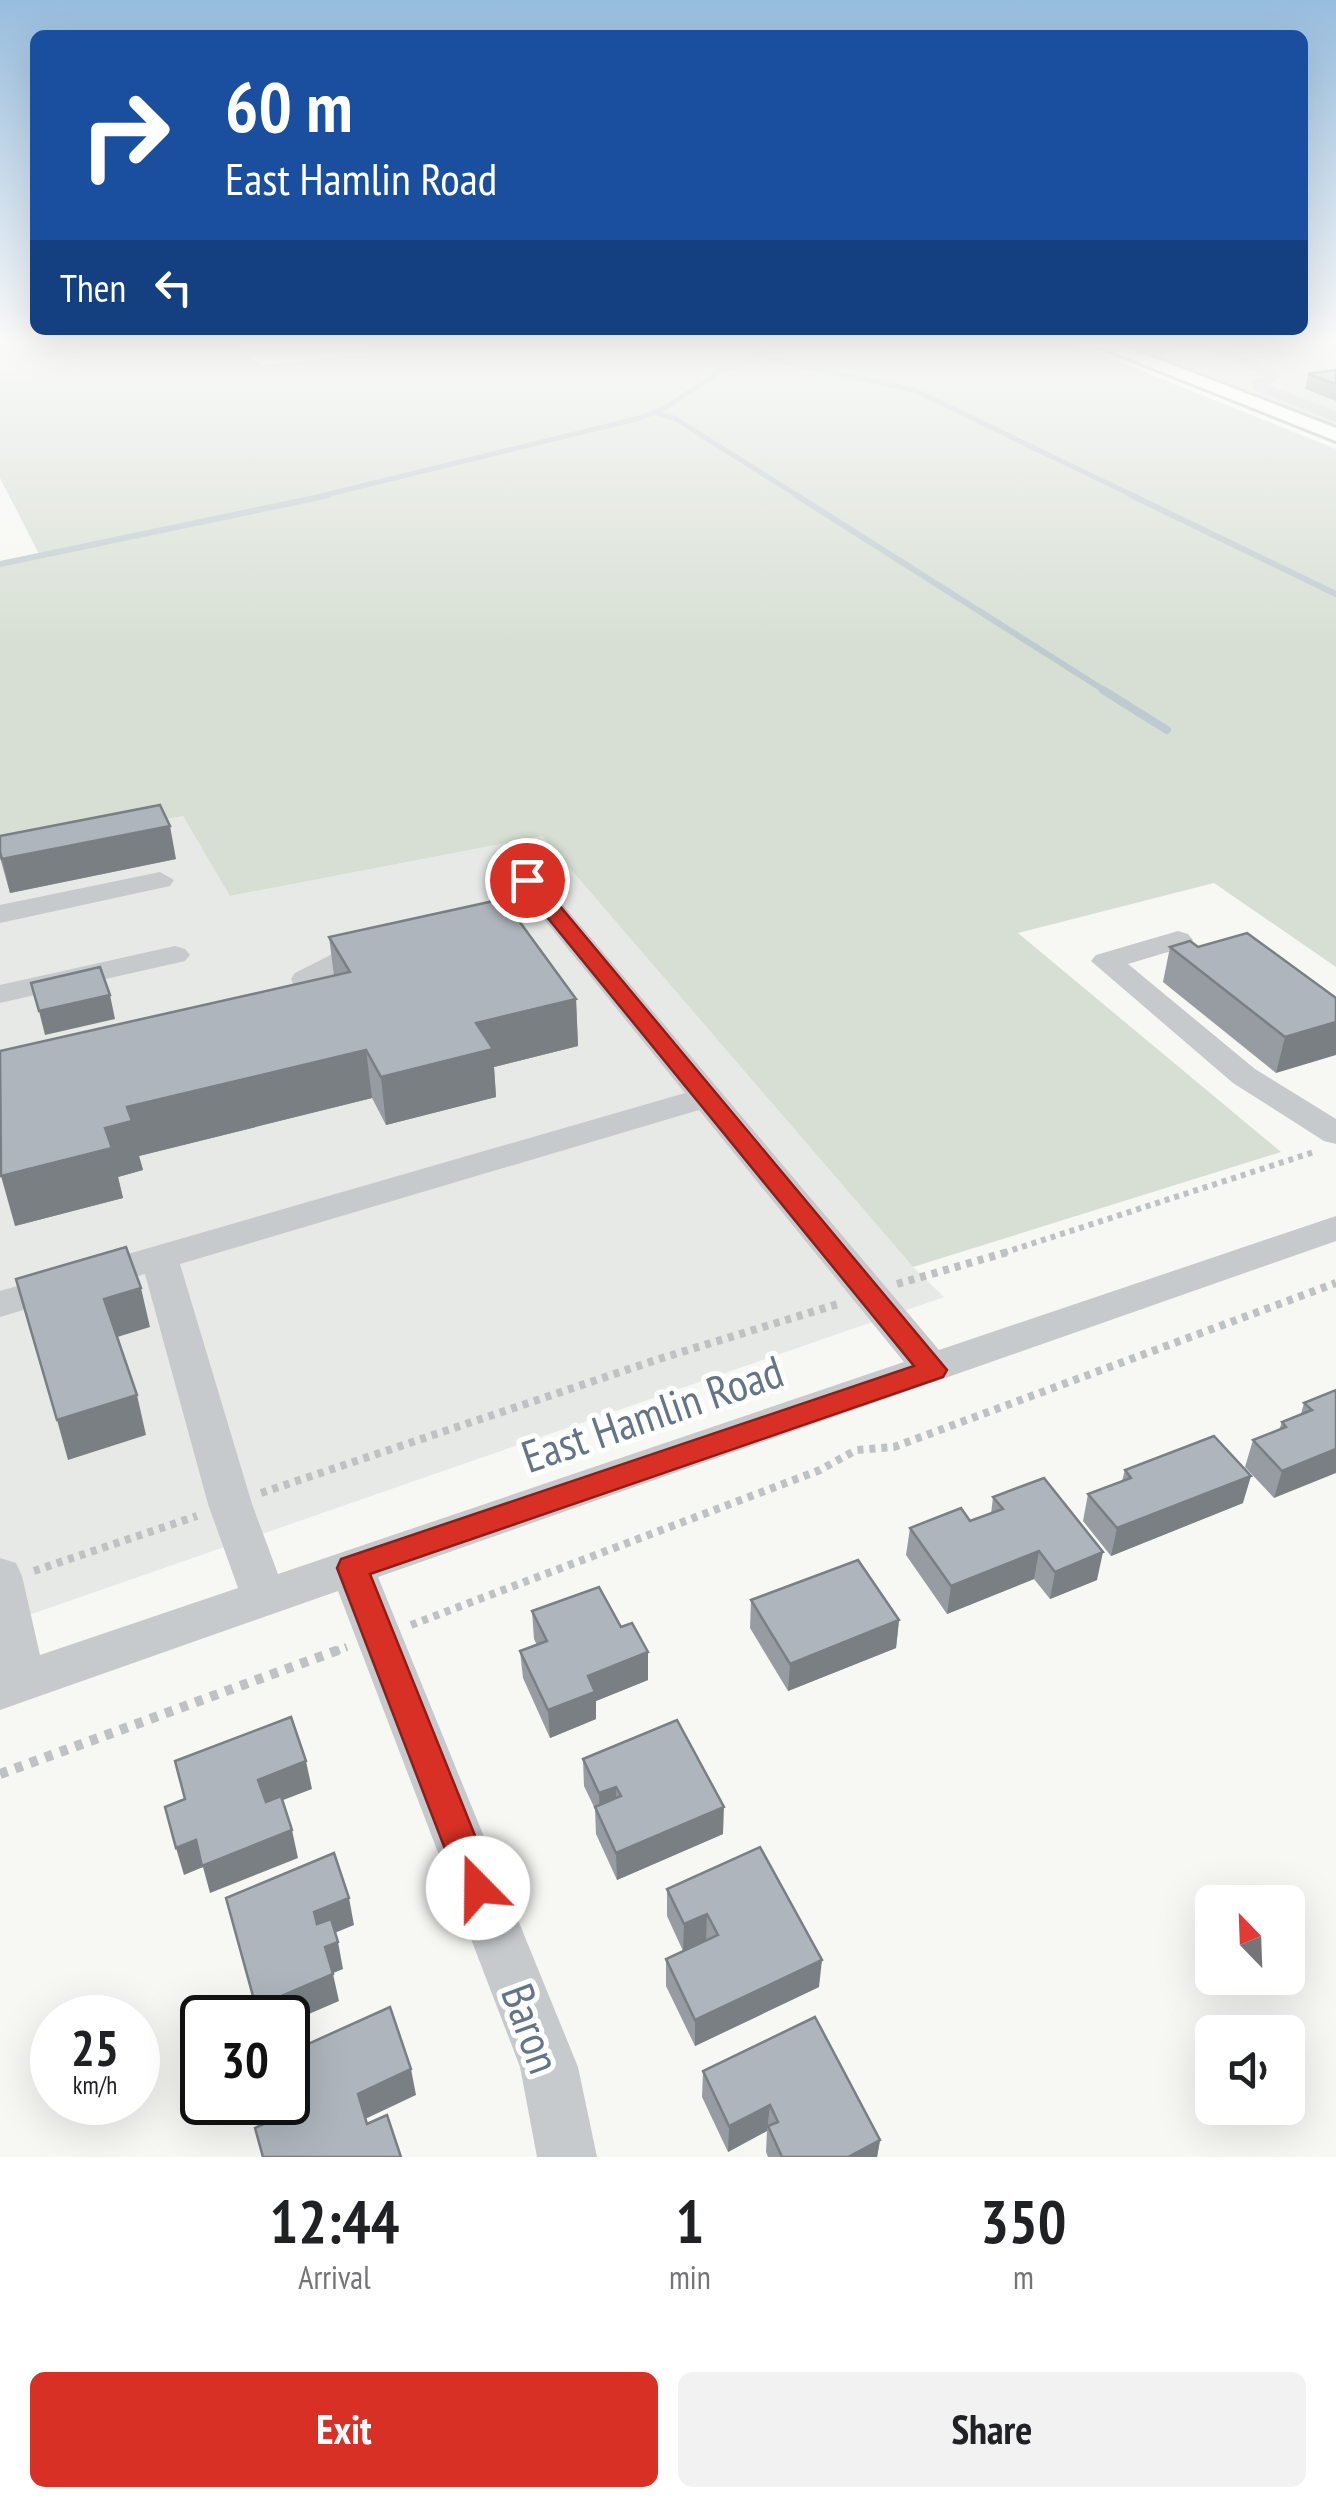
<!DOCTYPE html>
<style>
:root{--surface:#fff;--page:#f2f2f2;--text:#202124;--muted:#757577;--accent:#d93025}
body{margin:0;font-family:"PT Sans Narrow",sans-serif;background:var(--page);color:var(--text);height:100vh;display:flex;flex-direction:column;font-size:38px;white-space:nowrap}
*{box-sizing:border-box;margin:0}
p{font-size:32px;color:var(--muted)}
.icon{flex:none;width:55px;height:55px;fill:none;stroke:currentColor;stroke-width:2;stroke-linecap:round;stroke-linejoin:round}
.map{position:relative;height:2157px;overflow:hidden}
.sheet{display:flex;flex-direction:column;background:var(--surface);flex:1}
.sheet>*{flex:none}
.hud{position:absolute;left:30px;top:30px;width:1278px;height:305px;border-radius:15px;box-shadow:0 10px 40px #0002;background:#1a4fa0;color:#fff;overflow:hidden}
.needle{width:65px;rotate:337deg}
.fabs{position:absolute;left:1195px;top:1885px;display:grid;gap:20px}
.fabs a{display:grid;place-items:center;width:110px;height:110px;border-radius:15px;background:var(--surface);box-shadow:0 10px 40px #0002;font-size:50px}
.speed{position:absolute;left:30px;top:1995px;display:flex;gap:20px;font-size:50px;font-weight:700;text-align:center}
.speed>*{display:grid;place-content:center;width:130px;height:130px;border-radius:50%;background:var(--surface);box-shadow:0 10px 40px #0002;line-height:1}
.speed small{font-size:25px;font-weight:400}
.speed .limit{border:5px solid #111;border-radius:15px;background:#fff;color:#111}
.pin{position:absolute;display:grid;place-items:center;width:85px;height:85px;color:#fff;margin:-42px;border:5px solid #fff;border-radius:50%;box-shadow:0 2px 10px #0007}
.me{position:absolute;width:110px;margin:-55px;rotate:338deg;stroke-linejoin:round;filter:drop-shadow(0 0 8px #0008)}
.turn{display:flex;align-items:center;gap:35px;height:210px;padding:0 30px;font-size:45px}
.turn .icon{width:130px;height:130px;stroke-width:2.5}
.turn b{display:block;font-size:70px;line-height:85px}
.then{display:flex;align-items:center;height:95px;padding:0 30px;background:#0003;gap:20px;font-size:38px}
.eta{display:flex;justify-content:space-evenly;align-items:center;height:170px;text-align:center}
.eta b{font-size:60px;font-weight:700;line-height:70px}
.cta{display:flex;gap:20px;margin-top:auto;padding:20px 30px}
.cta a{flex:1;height:115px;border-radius:15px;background:var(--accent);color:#fff;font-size:40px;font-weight:700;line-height:115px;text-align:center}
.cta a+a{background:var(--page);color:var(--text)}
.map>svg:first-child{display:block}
</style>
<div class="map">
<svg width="1336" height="2157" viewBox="0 0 1336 2157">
<rect width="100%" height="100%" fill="#f7f7f3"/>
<polygon fill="#e7e9e7" points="183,816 231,896 542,836 913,1267 944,1297 0,1625 0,852"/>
<g fill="#d7dfd4">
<polygon points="0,343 236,343 260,365 370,355 364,343 1072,343 1336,449 1336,967 1214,883 1018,933 1281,1152 913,1267 542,836 230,896 183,816 0,852 0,564 39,554 0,478"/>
<polygon points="1119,343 1336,343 1336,426"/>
</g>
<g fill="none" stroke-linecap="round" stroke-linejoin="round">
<g stroke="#bfcad0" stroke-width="5">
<polyline points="762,357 757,355 777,343"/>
<polyline points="655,413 674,418 800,497"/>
<polyline points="317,497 640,418 665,408 719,372 763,358 914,390 1136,497"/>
</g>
<g stroke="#bfcad0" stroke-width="6">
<polyline points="796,495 1107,692"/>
<polyline points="1131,495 1336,594"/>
<polyline points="0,564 329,495"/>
</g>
<polyline stroke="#bfcad0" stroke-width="8" points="1103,690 1167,730"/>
<defs>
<polygon id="major" points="1090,343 1116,343 1336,428 1336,441"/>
</defs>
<use href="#major" stroke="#b9bdc1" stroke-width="6"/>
<polyline stroke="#bfc2c4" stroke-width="6" stroke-dasharray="5 5" stroke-linecap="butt" points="1003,1253 1314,1152"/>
<g stroke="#bfc2c4" stroke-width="8" stroke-dasharray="6 6" stroke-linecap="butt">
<polyline points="897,1284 1011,1251"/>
<polyline points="261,1493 659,1359 838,1304"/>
<polyline points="34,1571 197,1516"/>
<polyline points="411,1625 820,1470 856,1450 894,1447 1336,1283"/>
<polyline points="334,1652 347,1647"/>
</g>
<polyline stroke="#bfc2c4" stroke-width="10" stroke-dasharray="8 8" stroke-linecap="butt" points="0,1774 341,1649"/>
<g fill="#c6cacd" fill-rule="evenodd">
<polygon points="1172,343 1210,343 1279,372 1279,378 1268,385 1336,411 1336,422 1255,390 1252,382 1262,375 1194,347 1132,360 1125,356"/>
<polygon points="160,872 174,880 170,886 0,923 0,905"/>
<path d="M 527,872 L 537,874 L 939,1350 L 1336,1216 L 1336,1241 L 378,1577 L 578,2067 L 597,2157 L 537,2157 L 520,2067 L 338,1591 L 0,1710 L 0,1558 L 16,1563 L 22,1576 L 40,1655 L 238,1588 L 208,1504 L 145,1274 L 0,1317 L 0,1291 L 685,1093 L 517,886 L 513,880 ZM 699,1110 L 904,1362 L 278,1574 L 252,1504 L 180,1264 Z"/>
<polygon points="1178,931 1188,934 1193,940 1188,946 1128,964 1255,1069 1336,1119 1336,1144 1324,1141 1233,1083 1091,961 1096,955"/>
<polygon points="372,934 382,937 387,943 382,949 322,982 334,1007 330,1014 306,1019 295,1017 291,1010 301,1002 291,979 295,973"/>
<polygon points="175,946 185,949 190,955 185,961 0,1003 0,985"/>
</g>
<use href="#major" fill="#fff" fill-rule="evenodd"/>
</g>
<g fill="#969ca2">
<polygon points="1336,370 1336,401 1305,389 1308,374"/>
<polygon points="0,836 176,859 10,893 0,858"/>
<polygon points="329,937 576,999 578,1046 494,1067 496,1097 386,1125 372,1098 139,1156 143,1170 118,1177 123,1198 15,1226 334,976"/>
<polygon points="1170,947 1198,947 1336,998 1276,1073 1163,982"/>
<polygon points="1336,1390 1274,1498 1245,1467 1253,1440 1279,1430 1282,1422 1301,1414 1304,1403"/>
<polygon points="1125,1470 1243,1503 1111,1556 1083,1521 1088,1494 1122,1481"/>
<polygon points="993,1497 1097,1580 1050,1599 1034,1579 947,1614 906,1555 910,1528 970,1521 991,1514"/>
<polygon points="751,1600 899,1620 896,1648 788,1691 750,1628"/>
<polygon points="532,1611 648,1680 596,1701 596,1719 550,1738 523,1678 520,1651 537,1645 534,1639"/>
<polygon points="583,1759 723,1834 617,1880 596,1834 595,1809 584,1786"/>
<polygon points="667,1889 819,1987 695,2046 666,1986 666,1959 683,1951 667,1916"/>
<polygon points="703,2071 880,2140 877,2157 768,2157 766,2152 767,2131 728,2152 702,2097"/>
</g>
<g fill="#7a7f84">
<polygon points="170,826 176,859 10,893 2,859"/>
<polygon points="110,995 115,1019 45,1035 39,1011"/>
<polygon points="576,999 578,1046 494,1067 496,1097 386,1125 381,1077 476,1023"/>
<polygon points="1336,1022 1336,1055 1276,1073 1285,1037"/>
<polygon points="366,1050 372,1098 139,1156 143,1170 118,1177 123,1198 15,1226 1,1176 105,1128 127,1107"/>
<polygon points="141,1288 150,1327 114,1338 104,1299"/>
<polygon points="137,1395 146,1435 68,1460 57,1420"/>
<polygon points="1336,1449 1336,1473 1274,1498 1282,1471"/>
<polygon points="1251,1476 1243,1503 1111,1556 1117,1528"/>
<polygon points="1039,1551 1034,1579 947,1614 951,1586"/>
<polygon points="1103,1552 1097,1580 1050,1599 1055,1572"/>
<polygon points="899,1620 896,1648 788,1691 790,1664"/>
<polygon points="648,1652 648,1680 596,1701 596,1719 550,1738 548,1710 588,1676"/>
<polygon points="306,1761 312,1789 265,1807 258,1780"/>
<polygon points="616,1787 617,1814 600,1820 599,1793"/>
<polygon points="724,1807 723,1834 617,1880 616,1853"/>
<polygon points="292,1830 298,1858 210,1893 203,1867 184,1875 176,1848 196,1840"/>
<polygon points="349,1898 354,1925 320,1939 314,1912"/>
<polygon points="707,1914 706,1941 683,1951 684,1924"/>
<polygon points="338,1942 343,1969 331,1974 325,1947"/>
<polygon points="822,1960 819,1987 695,2046 695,2020"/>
<polygon points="333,1974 339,2001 288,2023 288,2018 259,2018 256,2007"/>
<polygon points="411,2069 416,2095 363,2120 358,2094"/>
<polygon points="770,2105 767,2131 728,2152 729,2126"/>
<polygon points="880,2140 877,2157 848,2157"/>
</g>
<g fill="#aeb5bc" stroke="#7a7f84" stroke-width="2.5">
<polygon points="1336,370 1336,384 1308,374 1335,370"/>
<polygon points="160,805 170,826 2,859 0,852 0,836"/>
<polygon points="503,899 576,999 476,1023 493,1049 381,1077 366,1050 127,1107 132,1121 105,1128 112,1148 1,1176 0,1051 350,972 329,937"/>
<polygon points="1247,933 1336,998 1336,1022 1285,1037 1170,947 1190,941 1198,947"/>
<polygon points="100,967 110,995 39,1011 31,983"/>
<polygon points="126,1247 141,1288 104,1299 137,1395 57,1420 16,1279"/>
<polygon points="1336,1390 1336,1449 1282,1471 1253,1440 1286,1427 1282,1422 1312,1410 1304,1403"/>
<polygon points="1214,1436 1251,1476 1117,1528 1088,1494 1131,1478 1125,1470"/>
<polygon points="1044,1478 1103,1552 1055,1572 1039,1551 951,1586 910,1528 961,1508 970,1521 1003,1509 993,1497"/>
<polygon points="858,1560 899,1620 790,1664 751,1600"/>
<polygon points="599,1587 621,1627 632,1623 648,1652 588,1676 595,1692 548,1710 520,1651 547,1641 532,1611"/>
<polygon points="291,1717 306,1761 258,1780 266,1802 281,1796 292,1830 202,1866 196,1840 176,1848 165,1807 185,1799 175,1761"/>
<polygon points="677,1720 724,1807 616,1853 595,1807 621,1796 616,1787 599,1793 583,1759"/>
<polygon points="760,1847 822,1960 695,2020 666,1959 718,1935 707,1914 684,1924 667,1889"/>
<polygon points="334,1853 349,1898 314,1912 317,1924 331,1919 338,1942 325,1947 333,1974 256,2007 226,1898"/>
<polygon points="390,2007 411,2069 358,2094 367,2124 387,2115 401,2157 263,2157 255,2128 268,2122 263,2102 288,2102 288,2053"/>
<polygon points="815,2017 880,2140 848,2157 782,2157 768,2126 778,2122 770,2105 729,2126 703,2071"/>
</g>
<linearGradient id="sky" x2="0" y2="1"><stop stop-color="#97bdde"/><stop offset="0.53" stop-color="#fbfbfa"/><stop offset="1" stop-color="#fbfbfa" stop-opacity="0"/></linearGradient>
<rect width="1336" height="645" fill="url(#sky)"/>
<polygon fill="#d93025" stroke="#8d1f18" stroke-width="2.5" points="527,874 534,875 947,1370 943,1377 370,1574 496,1888 491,1900 478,1905 465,1900 460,1888 337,1568 341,1559 914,1366 520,884 517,880"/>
<g text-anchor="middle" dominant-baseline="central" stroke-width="10" stroke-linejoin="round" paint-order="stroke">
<g font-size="45" fill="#637587" stroke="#fff">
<text transform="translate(652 1413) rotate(-19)">East Hamlin Road</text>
<text transform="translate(532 2028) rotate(70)">Baron</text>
</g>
</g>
</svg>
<div class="fabs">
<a><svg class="needle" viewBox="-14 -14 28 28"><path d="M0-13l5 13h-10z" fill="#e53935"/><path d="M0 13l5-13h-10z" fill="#757577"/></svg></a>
<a><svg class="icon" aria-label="sound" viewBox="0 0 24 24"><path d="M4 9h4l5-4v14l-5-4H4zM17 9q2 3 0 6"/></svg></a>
</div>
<div class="speed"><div>25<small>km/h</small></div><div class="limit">30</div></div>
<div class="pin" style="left:527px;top:880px;background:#d93025"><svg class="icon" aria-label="arrive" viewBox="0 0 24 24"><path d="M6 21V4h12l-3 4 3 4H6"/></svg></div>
<svg class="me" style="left:478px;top:1888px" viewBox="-20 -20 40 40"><circle r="19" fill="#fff"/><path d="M0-13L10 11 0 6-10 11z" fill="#d93025"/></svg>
<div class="hud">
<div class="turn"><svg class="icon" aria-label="right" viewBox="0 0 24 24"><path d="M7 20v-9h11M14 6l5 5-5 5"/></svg><div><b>60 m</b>East Hamlin Road</div></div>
<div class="then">Then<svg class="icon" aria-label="left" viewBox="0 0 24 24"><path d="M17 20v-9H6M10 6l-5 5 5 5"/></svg></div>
</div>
</div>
<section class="sheet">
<div class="eta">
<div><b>12:44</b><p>Arrival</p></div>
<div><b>1</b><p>min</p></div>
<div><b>350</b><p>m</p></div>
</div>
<div class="cta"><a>Exit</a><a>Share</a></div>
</section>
